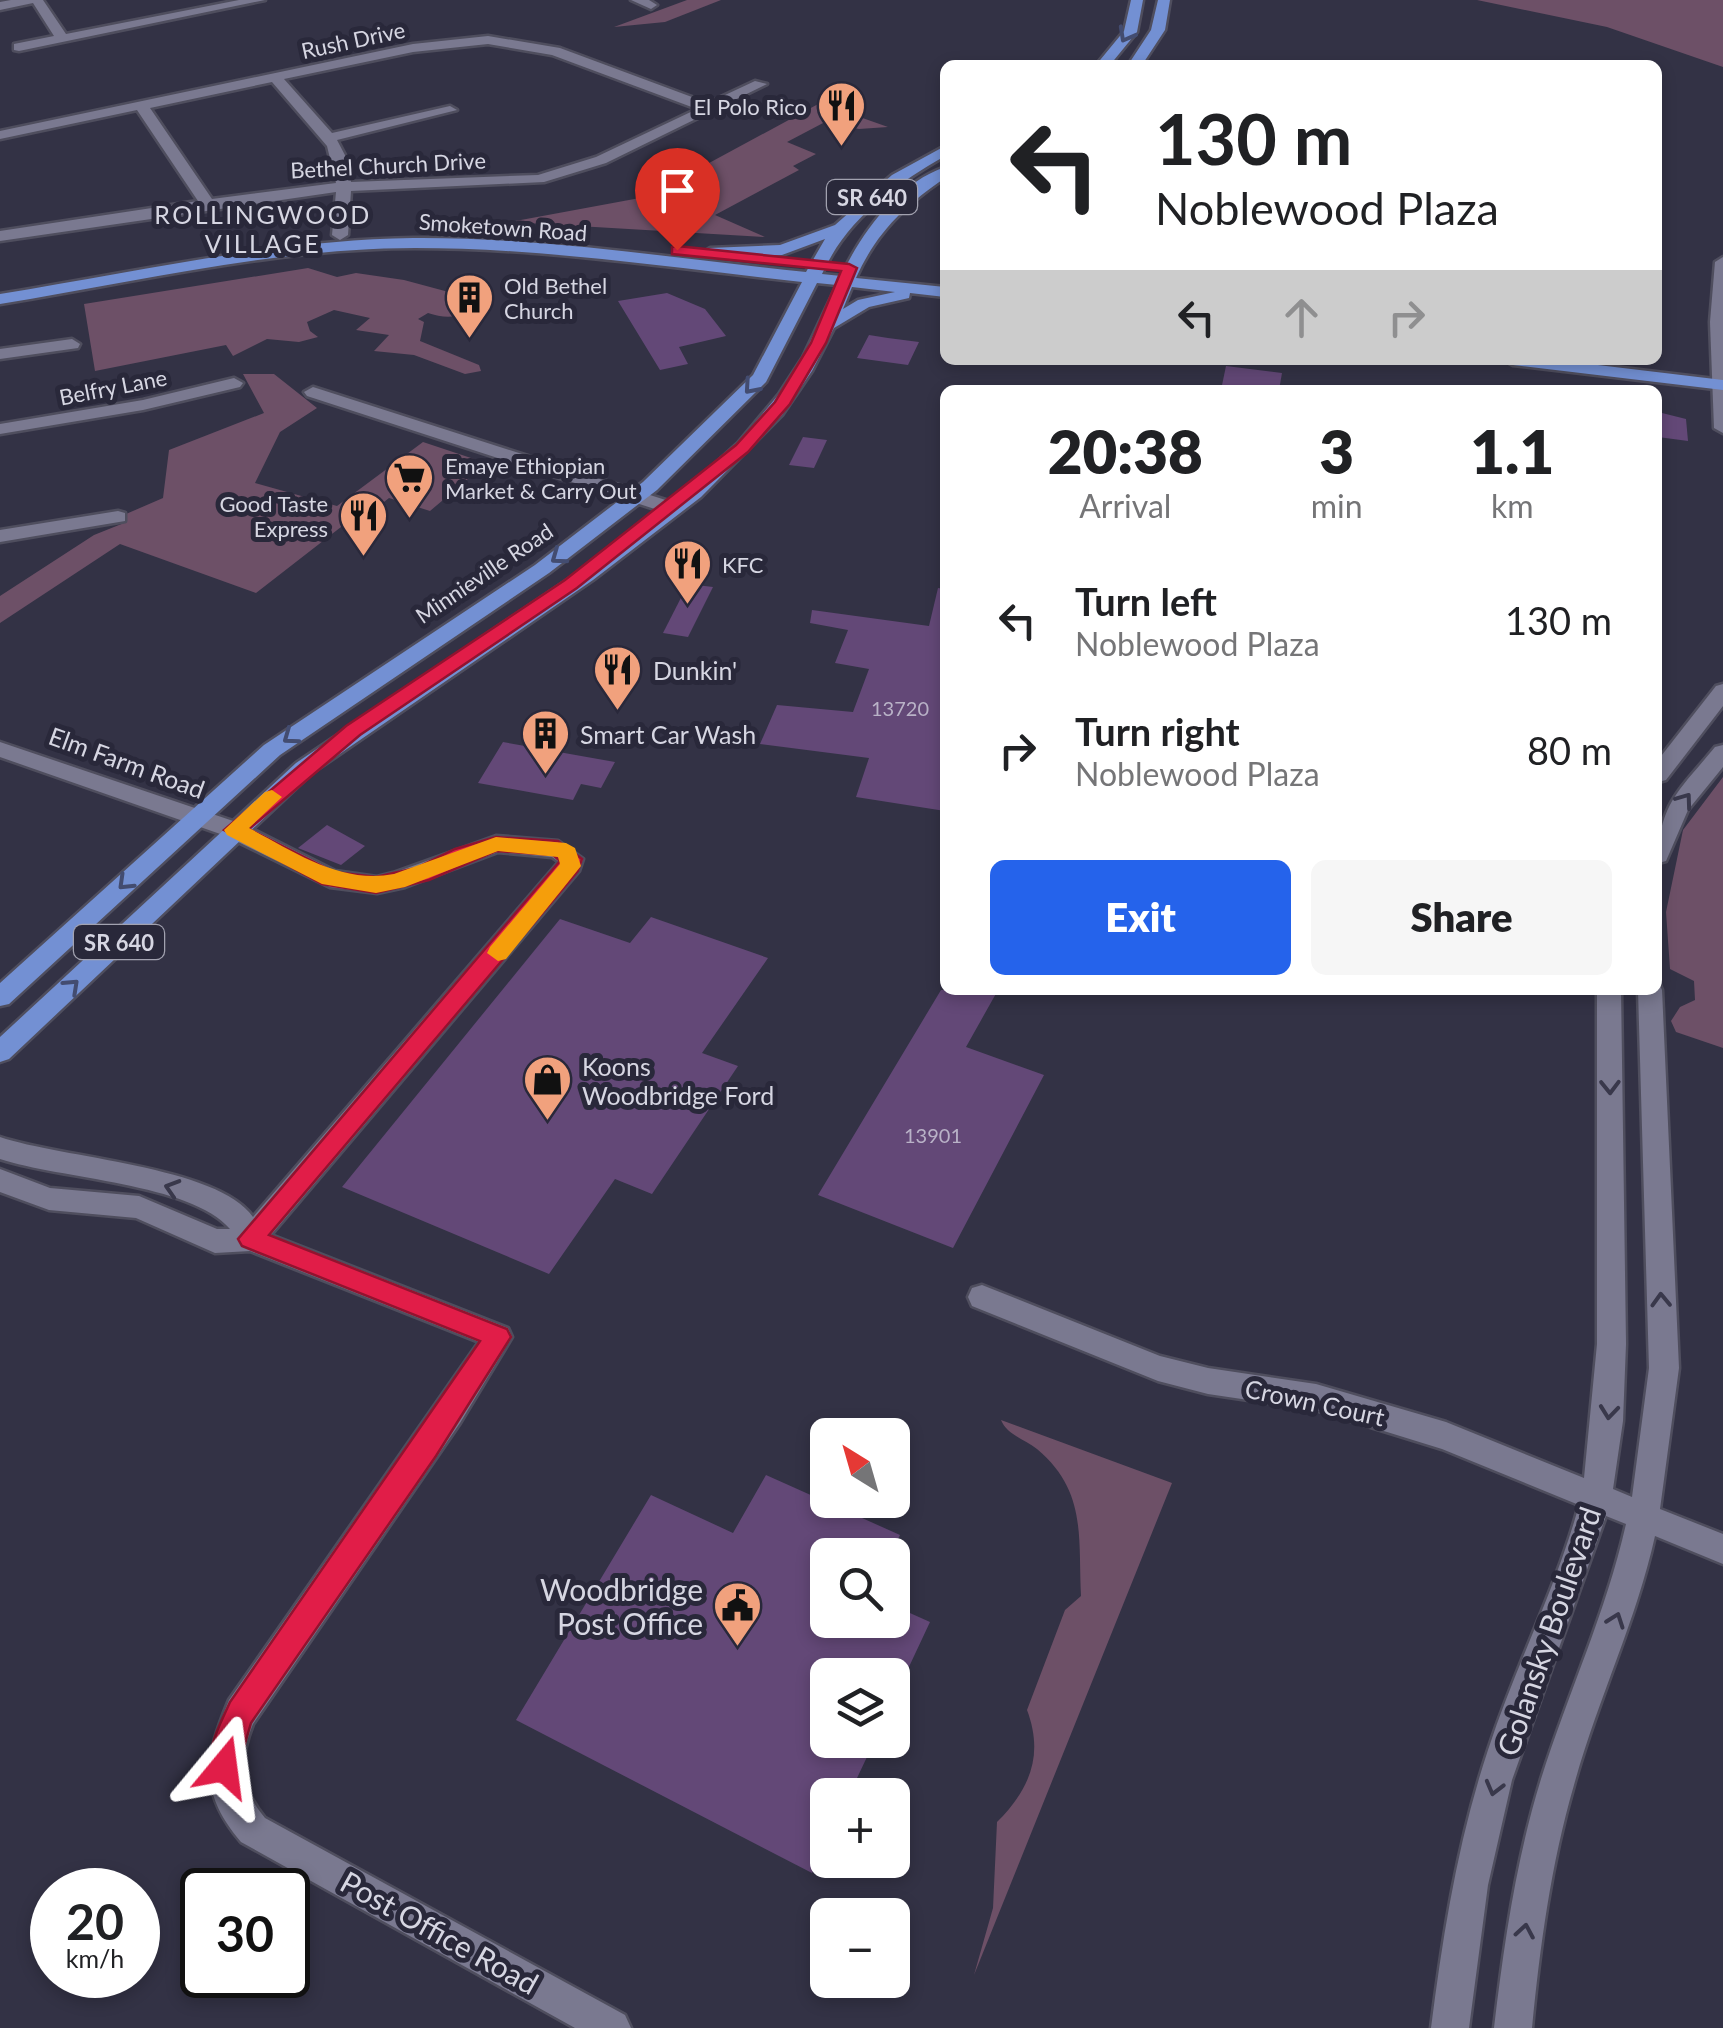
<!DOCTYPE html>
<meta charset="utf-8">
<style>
:root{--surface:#fff;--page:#f6f6f6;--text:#202124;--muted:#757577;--accent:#2563eb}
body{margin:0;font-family:Lato,sans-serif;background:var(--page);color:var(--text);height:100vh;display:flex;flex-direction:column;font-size:38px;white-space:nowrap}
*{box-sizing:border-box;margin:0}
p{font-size:32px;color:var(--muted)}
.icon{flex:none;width:55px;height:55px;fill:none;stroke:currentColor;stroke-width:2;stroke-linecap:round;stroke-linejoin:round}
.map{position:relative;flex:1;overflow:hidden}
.panel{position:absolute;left:940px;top:385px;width:722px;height:610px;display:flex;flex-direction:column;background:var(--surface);border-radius:15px;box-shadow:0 5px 15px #0003}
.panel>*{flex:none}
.hud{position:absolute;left:940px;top:60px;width:722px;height:305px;border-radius:15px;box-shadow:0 5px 15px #0003;background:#fff;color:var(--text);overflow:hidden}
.needle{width:65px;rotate:323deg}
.controls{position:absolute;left:810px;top:1418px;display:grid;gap:20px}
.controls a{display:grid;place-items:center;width:100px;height:100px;border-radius:15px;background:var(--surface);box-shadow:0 5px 15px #0003;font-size:50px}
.speed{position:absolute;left:30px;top:1868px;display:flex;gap:20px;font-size:50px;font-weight:700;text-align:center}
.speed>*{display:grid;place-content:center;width:130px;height:130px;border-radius:50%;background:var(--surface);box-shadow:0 5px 15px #0003;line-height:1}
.speed small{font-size:25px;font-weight:400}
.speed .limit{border:5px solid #111;border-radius:15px;background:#fff;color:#111}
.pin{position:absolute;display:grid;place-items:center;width:85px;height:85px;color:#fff;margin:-102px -42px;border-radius:50% 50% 50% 0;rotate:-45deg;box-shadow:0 0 10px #0007}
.pin .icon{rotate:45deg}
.me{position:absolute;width:110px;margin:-55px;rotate:16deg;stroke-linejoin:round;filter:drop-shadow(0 0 8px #0008)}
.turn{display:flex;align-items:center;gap:35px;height:210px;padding:0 50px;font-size:45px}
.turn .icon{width:130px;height:130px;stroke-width:2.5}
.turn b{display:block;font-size:70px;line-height:85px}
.lanes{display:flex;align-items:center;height:95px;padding:0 50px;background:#0003;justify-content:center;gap:50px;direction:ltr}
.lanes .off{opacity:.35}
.eta{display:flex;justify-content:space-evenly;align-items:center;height:170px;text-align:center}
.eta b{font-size:60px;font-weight:800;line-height:70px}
.primary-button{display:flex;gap:20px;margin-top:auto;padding:20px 50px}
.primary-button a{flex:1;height:115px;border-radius:15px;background:var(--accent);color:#fff;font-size:40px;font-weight:800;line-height:115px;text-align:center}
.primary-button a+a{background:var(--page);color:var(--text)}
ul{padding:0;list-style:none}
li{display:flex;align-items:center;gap:30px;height:130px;padding:0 50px}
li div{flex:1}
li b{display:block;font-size:38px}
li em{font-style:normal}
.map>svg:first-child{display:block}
</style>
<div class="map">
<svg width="1723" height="2028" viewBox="0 0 1723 2028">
<rect width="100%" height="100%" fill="#333245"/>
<g fill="#6d5067">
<polygon points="687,0 721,0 665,22 614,27"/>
<polygon points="1477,0 1723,0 1723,67 1607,27"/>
<polygon points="820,103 888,127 859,129 825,122 787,142 816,154 793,166 799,170 715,215 765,237 510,222 656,195 652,183 698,169"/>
<path d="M 308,268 L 337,277 L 356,273 L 404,280 L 471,298 L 476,308 C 461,318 445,319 428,313 L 418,319 L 424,322 L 420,341 L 479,365 L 481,371 L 465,374 L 414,355 L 374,351 L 389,335 L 356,330 L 370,318 L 334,310 L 307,322 L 310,331 L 318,337 L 299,342 L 267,339 L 233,356 L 226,345 L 95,371 L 84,304 Z"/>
<polygon points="243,374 274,374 317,408 280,432 255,483 337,506 423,442 474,459 481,468 430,511 389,498 350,529 341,527 256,593 120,544 0,623 0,596 94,535 124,523 126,514 163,498 169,450 264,413"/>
<polygon points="1723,777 1723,1048 1676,1032 1671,1021 1680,1007 1695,1000 1694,981 1670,969 1666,912 1683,830"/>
<path d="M 1001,1420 L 1172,1483 L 974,1975 L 993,1908 L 997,1822 C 1030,1789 1044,1755 1027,1710 L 1065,1610 L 1081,1596 C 1078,1537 1087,1491 1037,1449 C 1025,1439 1007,1435 1001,1420 Z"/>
</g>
<g fill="#634877">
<polygon points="667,293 705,309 726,336 679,347 688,364 660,370 618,301"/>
<polygon points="869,335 888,338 919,342 908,365 857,358"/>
<polygon points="1226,366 1282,373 1279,390 1221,390"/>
<polygon points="1658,412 1686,419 1688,441 1658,437"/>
<polygon points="803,437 827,440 814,468 789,465"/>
<polygon points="688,584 713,587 688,637 663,633"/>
<polygon points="938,588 945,589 945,811 856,797 869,758 760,744 777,705 853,712 869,669 835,663 848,630 810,623 812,610 929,626"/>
<polygon points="503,742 615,762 601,788 581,784 573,800 478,783"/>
<polygon points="327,825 365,846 341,865 298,848"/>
<polygon points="651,917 768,958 702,1053 738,1066 652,1194 615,1179 549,1274 342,1187 560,919 630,943"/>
<polygon points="941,990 998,990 966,1047 1044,1075 953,1248 818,1195"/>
<polygon points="766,1475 900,1535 890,1555 828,1555 828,1620 892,1620 892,1605 930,1622 892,1703 892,1675 828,1675 828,1740 875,1740 849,1795 828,1795 828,1841 812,1873 516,1720 651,1495 733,1533"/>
</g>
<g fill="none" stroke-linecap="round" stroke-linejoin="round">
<defs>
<g id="minor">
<polygon points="11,0 43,0 66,34 239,0 265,0 19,51 14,50 14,44 54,36 33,3 0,10 0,2"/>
<polygon points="631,0 649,0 657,5 651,9"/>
<path d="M 488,36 L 560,48 L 708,103 L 755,81 L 767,84 L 606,163 L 544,182 L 351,191 L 348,235 L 340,240 L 332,235 L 336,192 L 0,241 L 0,231 L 198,201 L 137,110 L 0,139 L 0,131 L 413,44 ZM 488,44 L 552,55 L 697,109 L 596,157 L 538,175 L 351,182 L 347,159 L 337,140 L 457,110 L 450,106 L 332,133 L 284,79 L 413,52 ZM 272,82 L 327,146 L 336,183 L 212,199 L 150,108 Z"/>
<polygon points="1723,257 1723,433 1714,428 1710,322 1715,262"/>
<polygon points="72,339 80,344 78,348 0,359 0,349"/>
<polygon points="234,378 243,383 240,387 143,410 0,434 0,424 143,400"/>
<polygon points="313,387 678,504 680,508 678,512 664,512 307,396 304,392"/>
<polygon points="118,511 125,513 125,521 0,542 0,530"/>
<polygon points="1723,684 1723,706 1666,780 1658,782 1658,760 1716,686"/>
<path d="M 0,742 L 242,824 L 335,871 L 377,877 L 393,873 L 496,836 L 558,841 L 583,859 L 579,871 L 271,1235 L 508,1328 L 512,1337 L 460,1423 L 253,1724 C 238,1763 238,1785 265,1818 L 625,2015 L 631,2028 L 575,2028 L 241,1842 C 198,1791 205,1758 229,1700 L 479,1342 L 250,1251 L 215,1253 L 136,1218 L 49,1210 L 0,1192 L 0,1169 L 50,1188 L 139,1196 L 217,1229 L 230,1229 C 191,1183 60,1179 0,1159 L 0,1137 C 61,1158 218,1166 253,1217 L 559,862 L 552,857 L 498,852 L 405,887 L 377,893 L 330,887 L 226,836 L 0,757 Z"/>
<path d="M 1723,745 L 1723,767 L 1688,810 L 1666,861 L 1658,863 C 1658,804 1680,790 1715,747 Z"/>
<path d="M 1659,983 L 1662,990 L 1679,1368 L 1660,1509 L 1723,1534 L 1723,1564 L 1655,1536 C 1636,1622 1597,1701 1574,1785 C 1551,1864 1540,1946 1532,2028 L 1494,2028 C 1504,1944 1516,1860 1541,1779 C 1568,1693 1606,1613 1626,1524 L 1606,1516 L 1512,1780 L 1488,1885 L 1469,2028 L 1431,2028 C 1443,1934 1458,1840 1488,1750 C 1515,1667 1556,1589 1579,1505 L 1442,1449 L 1316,1410 L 1208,1394 L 1158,1381 L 972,1306 L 968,1297 L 972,1288 L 982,1285 L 1160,1356 L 1208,1368 L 1316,1384 L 1446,1422 L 1584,1478 L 1597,1344 L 1597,990 L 1621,990 L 1626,1344 L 1623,1421 L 1613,1489 L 1632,1497 L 1649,1368 L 1638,990 L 1658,990 Z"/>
</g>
<g id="major">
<polygon points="1131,0 1143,0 1137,32 1110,65 1096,65 1124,31"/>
<polygon points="1158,0 1170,0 1165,30 1142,65 1128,65 1151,30"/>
<path d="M 945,146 L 945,156 C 893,186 847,219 822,274 L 841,276 C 862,232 897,184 945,167 L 945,178 C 905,205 876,233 856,278 L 945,287 L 945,297 L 910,293 L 909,298 L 869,307 L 834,328 L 812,371 L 782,415 L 701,497 L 593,580 L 312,773 L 9,1059 L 0,1062 L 0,1037 L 296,763 L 579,572 L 687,489 L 738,443 L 779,394 L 803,357 L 837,285 L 817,283 L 766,382 L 657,490 L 549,573 L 280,755 L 9,1004 L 0,1006 L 0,983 L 264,745 L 535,565 L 643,482 L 753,375 L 802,282 C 674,268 544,248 415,248 C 277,248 136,282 0,304 L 0,294 C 136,272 275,240 413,238 C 544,237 677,259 806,272 L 825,239 L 782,255 L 710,258 L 702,253 L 710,248 L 780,245 L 835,225 L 892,175 ZM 852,287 L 895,292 L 858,300 L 843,309 Z"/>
<polygon points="1504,360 1556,360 1723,380 1723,390 1513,365"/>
</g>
</defs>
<use href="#minor" stroke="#4f4e5e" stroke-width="5"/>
<use href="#major" stroke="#4f4e5e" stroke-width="5"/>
<use href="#minor" fill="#7a7990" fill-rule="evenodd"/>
<use href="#major" fill="#7390d3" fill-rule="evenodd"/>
</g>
<defs><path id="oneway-chevron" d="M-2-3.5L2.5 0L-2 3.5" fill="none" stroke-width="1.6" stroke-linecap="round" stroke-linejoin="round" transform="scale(2.5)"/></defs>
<g stroke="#434c70">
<use href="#oneway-chevron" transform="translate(1126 35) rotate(119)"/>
<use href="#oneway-chevron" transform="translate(751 387) rotate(131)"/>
<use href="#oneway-chevron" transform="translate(558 557) rotate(144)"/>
<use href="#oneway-chevron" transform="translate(290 737) rotate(144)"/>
<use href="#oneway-chevron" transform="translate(125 883) rotate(136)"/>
<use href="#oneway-chevron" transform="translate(72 986) rotate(-43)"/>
</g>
<g stroke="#39384b">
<use href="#oneway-chevron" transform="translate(1685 800) rotate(-54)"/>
<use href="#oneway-chevron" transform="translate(1610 1087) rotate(89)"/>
<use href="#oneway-chevron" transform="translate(172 1188) rotate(-163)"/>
<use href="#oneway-chevron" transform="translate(1661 1300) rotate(-92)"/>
<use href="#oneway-chevron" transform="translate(1609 1412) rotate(96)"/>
<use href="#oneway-chevron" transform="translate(1616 1620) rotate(-70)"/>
<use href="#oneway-chevron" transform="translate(1494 1788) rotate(105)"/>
<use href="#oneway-chevron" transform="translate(1525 1931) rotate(-80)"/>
</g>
<path fill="#e11d48" stroke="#92132f" stroke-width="2.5" d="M 677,246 L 849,264 L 857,268 L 826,343 L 790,404 L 748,452 L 577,588 L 360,735 L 249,829 L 334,872 L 376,877 L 416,868 L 455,849 L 496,837 L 558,841 L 582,859 L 578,871 L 269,1235 L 507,1329 L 511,1337 L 436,1456 L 251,1723 L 235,1778 L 224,1782 L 214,1778 C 203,1752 220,1725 230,1702 L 480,1341 L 242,1246 L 238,1239 L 560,861 L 553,855 L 496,851 L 429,880 L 376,893 L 322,884 L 224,830 L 346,726 L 565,580 L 736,445 L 775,402 L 811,343 L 841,271 L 672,254 L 672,247 Z"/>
<path fill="#f59e0b" d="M 272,790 L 282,797 L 249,828 C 295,852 340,884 394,874 L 496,837 L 566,843 L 575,848 L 581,866 L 506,959 L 498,961 L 487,953 L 490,947 L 560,864 L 558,857 L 498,851 L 405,887 L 376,893 L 322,884 L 227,835 L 224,830 L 265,792 Z"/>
<defs>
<symbol id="restaurant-pin" viewBox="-11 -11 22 30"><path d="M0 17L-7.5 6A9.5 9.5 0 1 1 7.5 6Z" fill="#f1a17d" stroke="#29283a"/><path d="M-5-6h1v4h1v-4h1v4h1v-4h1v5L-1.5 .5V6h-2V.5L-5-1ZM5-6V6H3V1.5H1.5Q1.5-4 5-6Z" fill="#111"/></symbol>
<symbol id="building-pin" viewBox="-11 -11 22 30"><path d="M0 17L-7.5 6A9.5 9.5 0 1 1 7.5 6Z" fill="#f1a17d" stroke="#29283a"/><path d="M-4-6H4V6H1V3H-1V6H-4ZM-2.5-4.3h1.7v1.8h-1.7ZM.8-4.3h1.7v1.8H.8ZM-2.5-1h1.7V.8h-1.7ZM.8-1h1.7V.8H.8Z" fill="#111"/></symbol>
<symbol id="supermarket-pin" viewBox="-11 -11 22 30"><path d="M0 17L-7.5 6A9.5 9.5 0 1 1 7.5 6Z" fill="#f1a17d" stroke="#29283a"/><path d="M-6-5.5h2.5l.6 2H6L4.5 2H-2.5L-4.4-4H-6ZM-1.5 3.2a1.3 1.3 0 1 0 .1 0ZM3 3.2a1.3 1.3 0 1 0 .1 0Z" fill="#111"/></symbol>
<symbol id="shop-pin" viewBox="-11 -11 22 30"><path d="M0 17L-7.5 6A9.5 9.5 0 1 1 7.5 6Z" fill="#f1a17d" stroke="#29283a"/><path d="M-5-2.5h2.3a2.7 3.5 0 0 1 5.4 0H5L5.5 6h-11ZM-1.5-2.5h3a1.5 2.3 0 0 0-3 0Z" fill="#111"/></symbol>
<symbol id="civic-pin" viewBox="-11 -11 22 30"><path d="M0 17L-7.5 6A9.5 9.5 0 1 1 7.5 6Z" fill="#f1a17d" stroke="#29283a"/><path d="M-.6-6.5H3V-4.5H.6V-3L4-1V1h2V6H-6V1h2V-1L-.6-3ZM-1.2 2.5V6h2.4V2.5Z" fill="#111"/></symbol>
</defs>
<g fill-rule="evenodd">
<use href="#restaurant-pin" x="814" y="78" width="55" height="75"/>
<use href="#building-pin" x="442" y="270" width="55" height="75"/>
<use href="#supermarket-pin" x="382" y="450" width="55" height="75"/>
<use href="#restaurant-pin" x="336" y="488" width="55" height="75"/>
<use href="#restaurant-pin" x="660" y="536" width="55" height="75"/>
<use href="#restaurant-pin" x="590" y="642" width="55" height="75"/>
<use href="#building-pin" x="518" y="706" width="55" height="75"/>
<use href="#shop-pin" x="520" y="1052" width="55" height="75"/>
<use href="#civic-pin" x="710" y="1578" width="55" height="75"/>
</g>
<g text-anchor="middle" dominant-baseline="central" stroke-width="10" stroke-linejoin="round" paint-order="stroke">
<g font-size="20" fill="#b9b2c7">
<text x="900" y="708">13720</text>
<text x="933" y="1135">13901</text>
</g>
<g font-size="22" fill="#d6d6e2" stroke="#29283a">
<text transform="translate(353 40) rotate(-12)">Rush Drive</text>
<text transform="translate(388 165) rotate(-3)">Bethel Church Drive</text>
<text transform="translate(503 227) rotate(4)">Smoketown Road</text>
<text transform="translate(113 387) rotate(-11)">Belfry Lane</text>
<text transform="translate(484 573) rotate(-34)">Minnieville Road</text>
</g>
<g font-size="22" fill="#d6d6e2" stroke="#29283a" text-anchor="start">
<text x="807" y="106" text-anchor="end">El Polo Rico</text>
<text x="504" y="285">Old Bethel<tspan x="504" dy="25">Church</tspan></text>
<text x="445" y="465">Emaye Ethiopian<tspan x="445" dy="25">Market &amp; Carry Out</tspan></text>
<text x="328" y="503" text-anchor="end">Good Taste<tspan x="328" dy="25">Express</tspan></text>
<text x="722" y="564">KFC</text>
</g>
<g fill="#29283a" stroke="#a2a2b0" stroke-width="2.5">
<rect x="827" y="180" width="90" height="34" rx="8"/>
<rect x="74" y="925" width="90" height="34" rx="8"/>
</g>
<g font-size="22" font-weight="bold" fill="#d6d6e2">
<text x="872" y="197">SR 640</text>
<text x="119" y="942">SR 640</text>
</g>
<g font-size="25" letter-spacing="2.5" fill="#d6d6e2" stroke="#29283a">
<text x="263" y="214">ROLLINGWOOD<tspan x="263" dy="29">VILLAGE</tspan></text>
</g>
<g font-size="25" fill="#d6d6e2" stroke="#29283a" text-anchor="start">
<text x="653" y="670">Dunkin'</text>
<text x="580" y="734">Smart Car Wash</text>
<text x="582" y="1066">Koons<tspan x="582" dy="29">Woodbridge Ford</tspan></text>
</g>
<g font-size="25" fill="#d6d6e2" stroke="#29283a">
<text transform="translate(127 762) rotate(20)">Elm Farm Road</text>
<text transform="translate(1315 1402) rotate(12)">Crown Court</text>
</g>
<g font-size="30" fill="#d6d6e2" stroke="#29283a" text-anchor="end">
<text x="703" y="1589">Woodbridge<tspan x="703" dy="34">Post Office</tspan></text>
</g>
<g font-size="30" fill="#d6d6e2" stroke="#29283a">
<text transform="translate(1548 1631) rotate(-71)">Golansky Boulevard</text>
<text transform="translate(440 1932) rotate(29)">Post Office Road</text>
</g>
</g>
</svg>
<div class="controls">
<a><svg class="needle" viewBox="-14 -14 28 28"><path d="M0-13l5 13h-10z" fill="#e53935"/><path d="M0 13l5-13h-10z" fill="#757577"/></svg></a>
<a><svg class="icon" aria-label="search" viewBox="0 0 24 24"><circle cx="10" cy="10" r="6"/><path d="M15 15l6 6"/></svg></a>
<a><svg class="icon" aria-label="layers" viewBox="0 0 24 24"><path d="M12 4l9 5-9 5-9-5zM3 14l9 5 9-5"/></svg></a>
<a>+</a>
<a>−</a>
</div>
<div class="speed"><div>20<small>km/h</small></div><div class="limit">30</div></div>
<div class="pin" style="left:677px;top:250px;background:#d93025"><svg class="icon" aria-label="arrive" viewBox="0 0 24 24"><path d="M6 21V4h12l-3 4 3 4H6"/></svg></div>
<svg class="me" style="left:224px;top:1767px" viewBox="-20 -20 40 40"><path d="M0-17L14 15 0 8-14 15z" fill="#e11d48" stroke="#fff" stroke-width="4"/></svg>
<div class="hud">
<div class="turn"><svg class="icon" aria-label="left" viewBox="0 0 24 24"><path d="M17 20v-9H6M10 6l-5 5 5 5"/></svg><div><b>130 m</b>Noblewood Plaza</div></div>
<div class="lanes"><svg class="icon" aria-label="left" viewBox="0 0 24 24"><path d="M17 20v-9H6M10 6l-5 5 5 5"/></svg><svg class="icon off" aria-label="ahead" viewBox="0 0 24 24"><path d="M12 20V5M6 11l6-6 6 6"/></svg><svg class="icon off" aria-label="right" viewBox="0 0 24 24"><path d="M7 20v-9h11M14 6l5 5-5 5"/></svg></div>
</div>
<section class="panel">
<div class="eta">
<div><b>20:38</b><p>Arrival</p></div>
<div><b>3</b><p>min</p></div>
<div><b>1.1</b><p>km</p></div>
</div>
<ul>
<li><svg class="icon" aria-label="left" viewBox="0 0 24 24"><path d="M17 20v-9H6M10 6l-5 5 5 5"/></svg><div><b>Turn left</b><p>Noblewood Plaza</p></div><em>130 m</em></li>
<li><svg class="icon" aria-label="right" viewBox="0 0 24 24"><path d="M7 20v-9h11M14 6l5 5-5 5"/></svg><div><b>Turn right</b><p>Noblewood Plaza</p></div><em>80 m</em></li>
</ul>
<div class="primary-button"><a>Exit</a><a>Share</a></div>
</section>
</div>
